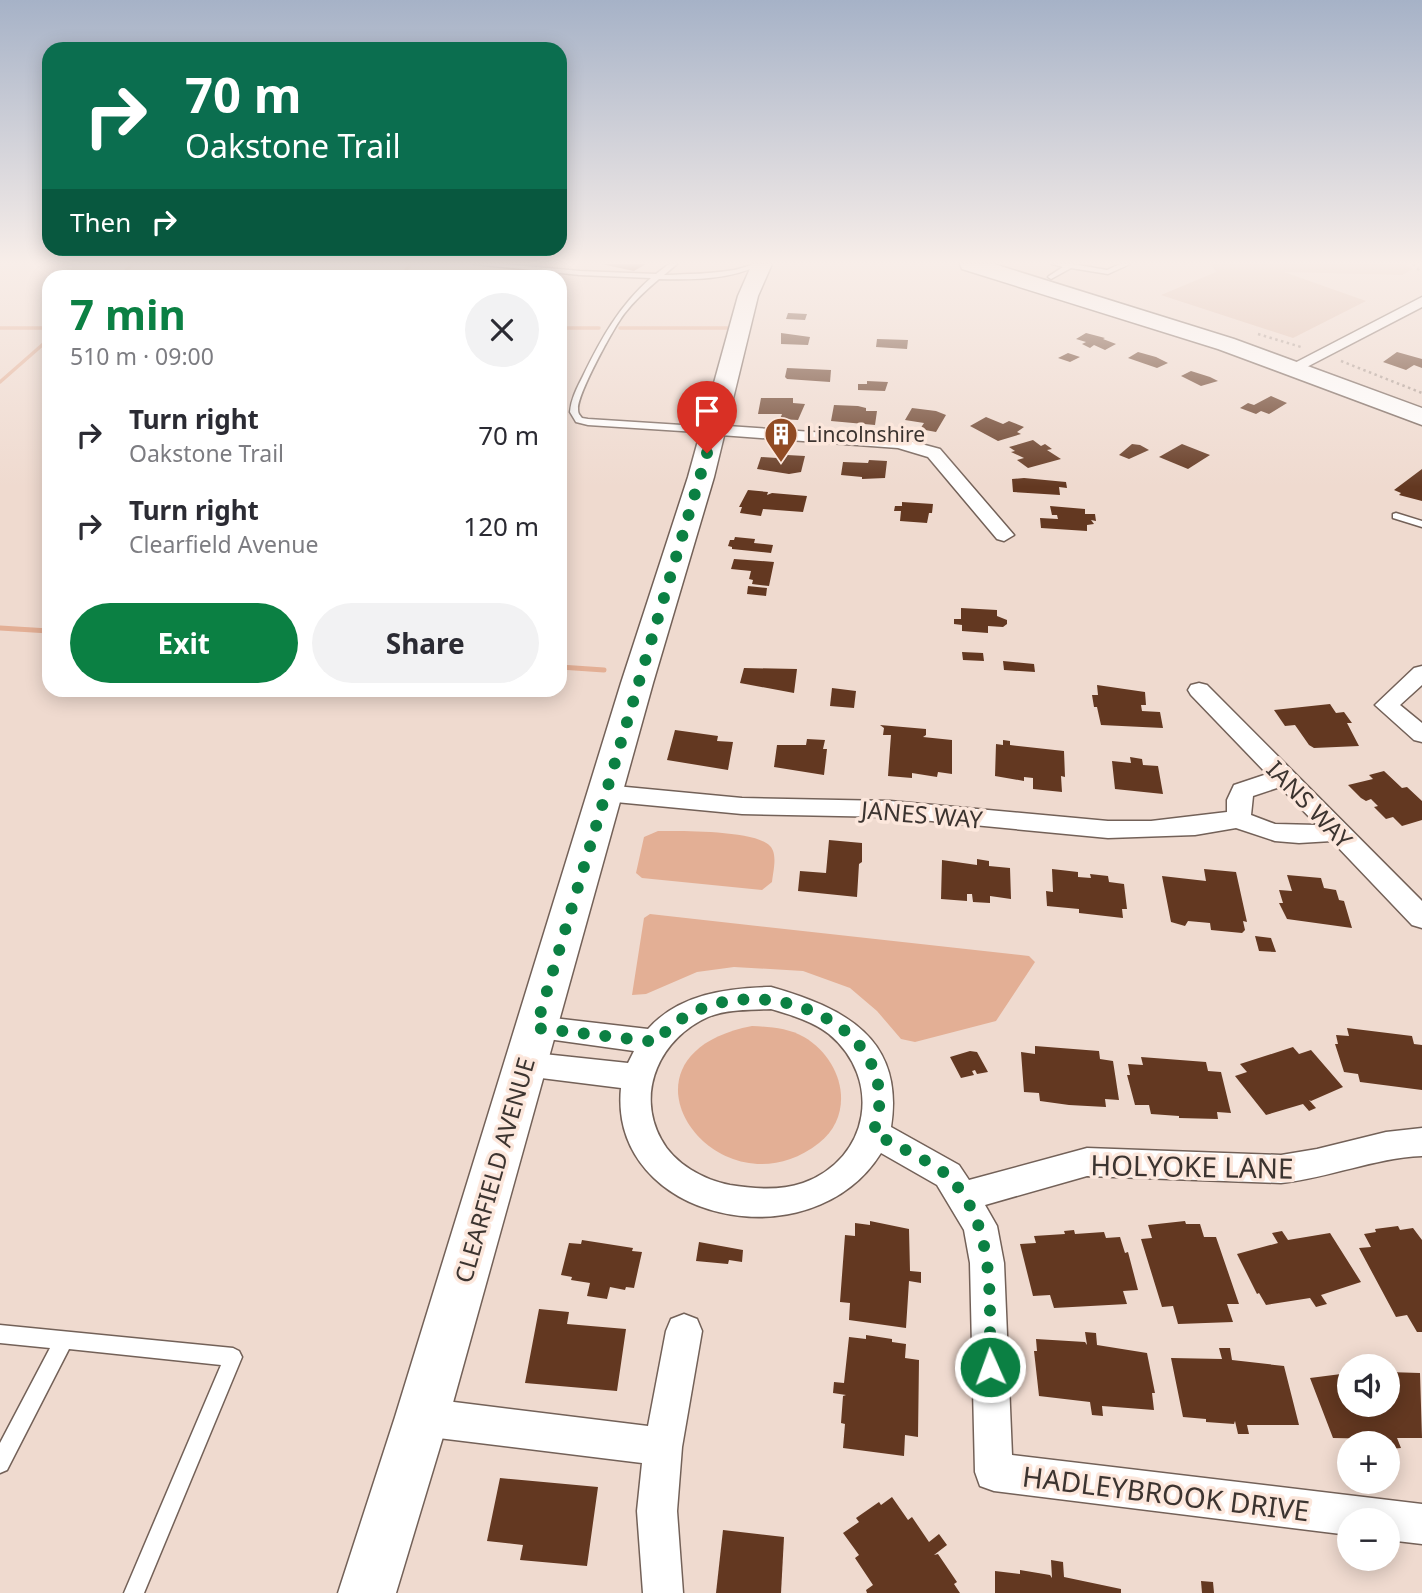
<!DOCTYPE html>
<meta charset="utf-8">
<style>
:root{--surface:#fff;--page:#f2f2f3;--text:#2b2b33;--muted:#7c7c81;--accent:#0b8043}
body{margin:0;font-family:"Noto Sans",sans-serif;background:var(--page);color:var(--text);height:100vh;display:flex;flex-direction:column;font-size:26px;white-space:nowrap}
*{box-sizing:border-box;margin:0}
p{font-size:23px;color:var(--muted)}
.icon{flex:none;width:38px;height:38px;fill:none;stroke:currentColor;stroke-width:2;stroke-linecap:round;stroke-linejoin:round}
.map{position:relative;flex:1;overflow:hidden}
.panel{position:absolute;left:42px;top:270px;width:525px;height:427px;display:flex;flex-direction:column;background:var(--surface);border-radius:21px;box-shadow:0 4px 18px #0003}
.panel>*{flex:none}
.hud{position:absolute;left:42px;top:42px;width:525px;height:214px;border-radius:21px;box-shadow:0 4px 18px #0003;background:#0b6e4f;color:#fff;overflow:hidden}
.tools{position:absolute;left:1337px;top:1354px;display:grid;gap:14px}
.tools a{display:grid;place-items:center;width:63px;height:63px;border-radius:50%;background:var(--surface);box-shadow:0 4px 18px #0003;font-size:35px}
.pin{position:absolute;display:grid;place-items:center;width:60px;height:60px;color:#fff;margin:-72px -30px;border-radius:50% 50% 50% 0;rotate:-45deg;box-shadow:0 0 7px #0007}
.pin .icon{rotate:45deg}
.me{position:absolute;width:77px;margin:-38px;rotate:358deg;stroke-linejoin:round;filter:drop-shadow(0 0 5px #0008)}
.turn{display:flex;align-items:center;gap:24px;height:147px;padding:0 28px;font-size:32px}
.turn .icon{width:91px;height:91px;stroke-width:2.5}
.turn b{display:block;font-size:49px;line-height:60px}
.then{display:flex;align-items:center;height:66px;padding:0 28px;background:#0003;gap:14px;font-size:26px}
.round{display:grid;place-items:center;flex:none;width:74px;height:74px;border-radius:37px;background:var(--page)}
.overview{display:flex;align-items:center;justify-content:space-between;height:119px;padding:0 28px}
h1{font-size:42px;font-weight:700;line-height:52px;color:var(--accent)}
.action{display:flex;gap:14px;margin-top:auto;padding:14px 28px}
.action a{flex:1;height:80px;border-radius:42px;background:var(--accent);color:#fff;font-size:28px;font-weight:700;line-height:80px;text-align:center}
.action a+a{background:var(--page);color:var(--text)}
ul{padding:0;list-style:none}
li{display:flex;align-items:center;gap:21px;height:91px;padding:0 28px}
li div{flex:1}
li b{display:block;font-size:26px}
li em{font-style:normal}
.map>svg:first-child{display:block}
</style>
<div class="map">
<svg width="1422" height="1593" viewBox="0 0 1422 1593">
<rect width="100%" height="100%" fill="#efdacf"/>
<polygon fill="#e0c0af" points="1211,264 1403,264 1413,269 1402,275 1284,272 1366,301 1293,338 1161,295 1216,272"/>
<g fill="#e3af95">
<path d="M 658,831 C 680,831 756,830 770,846 C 778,854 773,872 772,882 L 762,890 L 642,878 L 636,873 L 644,837 Z"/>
<polygon points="650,914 1029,956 1035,962 996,1021 915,1042 901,1039 877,1011 850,988 803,971 734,967 697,972 646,994 632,995 644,918"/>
<path d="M 752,1026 C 770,1027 788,1028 804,1037 C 842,1059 857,1113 819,1143 C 718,1222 597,1056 752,1026 Z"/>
</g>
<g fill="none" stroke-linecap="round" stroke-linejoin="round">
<g stroke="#e3af95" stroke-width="3.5">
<polyline points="120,276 133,264"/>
<polyline points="401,276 411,264"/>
<polyline points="0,328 49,328"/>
<polyline points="560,328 599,328"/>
<polyline points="620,328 733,328"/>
<polyline points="0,382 49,339"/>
</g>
<g stroke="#e3af95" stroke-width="5">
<polyline points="0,628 49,631"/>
<polyline points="560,667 604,670"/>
</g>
</g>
<g fill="#633821">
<polygon points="601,264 646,264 634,271"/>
<polygon points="788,313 807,314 805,320 786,319"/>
<polygon points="781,333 810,337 808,345 781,344"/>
<polygon points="1086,333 1105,338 1103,339 1116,344 1105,350 1094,345 1090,348 1082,344 1086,342 1076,339"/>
<polygon points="877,339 908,340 907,349 876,347"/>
<polygon points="1138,352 1156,357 1168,363 1157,368 1128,358"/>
<polygon points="1397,352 1422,359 1422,368 1414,365 1406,370 1383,362"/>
<polygon points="1068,353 1080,357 1070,362 1058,358"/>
<polygon points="787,368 831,370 830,382 787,379 785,377"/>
<polygon points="1191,371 1210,377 1218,381 1201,386 1181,376"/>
<polygon points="867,381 888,382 885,391 858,390 858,384 867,384"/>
<polygon points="1271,396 1287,403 1269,414 1261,411 1256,414 1240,408 1248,403 1254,405"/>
<polygon points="761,398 793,398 793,403 805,404 798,420 780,419 782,414 758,414"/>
<polygon points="834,405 858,406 866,408 866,411 877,411 875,425 831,421"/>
<polygon points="912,408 936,411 946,415 936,432 920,429 924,423 905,420"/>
<polygon points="986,417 1003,424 1009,421 1024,427 1017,432 1021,434 998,441 970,426"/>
<polygon points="1033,440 1041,446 1045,444 1052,449 1047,450 1061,459 1028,468 1017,460 1024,458 1011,452 1015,451 1009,447"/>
<polygon points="1132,444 1140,445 1149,450 1129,459 1119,455"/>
<polygon points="1182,444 1210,455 1188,469 1159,457"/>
<polygon points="787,455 805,456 801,472 789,474 757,469 761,457 777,458 786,457"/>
<polygon points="869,460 887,461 885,478 862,479 862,477 841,475 843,462 868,463"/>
<polygon points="1422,469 1422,501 1399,495 1401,493 1394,490"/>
<polygon points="1024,478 1066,482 1067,488 1059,487 1060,495 1013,492 1012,479"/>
<polygon points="748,490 768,492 767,495 772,493 807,496 803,512 763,509 761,516 740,513 742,507 739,507"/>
<polygon points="902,502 933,504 932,513 929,513 927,523 900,521 901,511 894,511 895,506 902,506"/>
<polygon points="1050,506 1085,509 1085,514 1095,514 1096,521 1091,520 1094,524 1087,525 1087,531 1041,528 1040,518 1058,519 1057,515 1052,515"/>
<polygon points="735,537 755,539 754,543 773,545 771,553 732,549 732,547 728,546 730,540 734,540"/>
<polygon points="734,559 774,562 769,586 752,584 753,580 749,579 751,571 731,569"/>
<polygon points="748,586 767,588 766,596 747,594"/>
<polygon points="961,608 997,610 997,616 1007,620 1007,624 1003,627 988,626 988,633 962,631 962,625 954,624 954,619 961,619"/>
<polygon points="962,652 983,653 984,661 963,660"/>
<polygon points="1003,661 1034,664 1035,672 1004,670"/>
<polygon points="744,668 797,669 794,693 740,683"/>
<polygon points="1097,685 1145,692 1146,705 1141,705 1142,711 1160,712 1163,728 1101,725 1097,707 1094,707 1092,695 1098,695"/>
<polygon points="832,688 856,691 854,708 830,706"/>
<polygon points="1330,704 1336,713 1344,712 1352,723 1347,723 1359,746 1314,748 1309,745 1295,725 1285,726 1274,710"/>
<polygon points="880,725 926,729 926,735 923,737 952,740 952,774 938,772 937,777 912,773 912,778 888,776 891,735 883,735 884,728"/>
<polygon points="675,730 718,736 717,741 733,742 728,770 667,760"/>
<polygon points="807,739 825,740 823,749 827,749 824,775 774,767 777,745 806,745"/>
<polygon points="1003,740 1010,741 1010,745 1064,751 1065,777 1061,776 1062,792 1033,789 1033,778 1024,777 1024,781 995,776 996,744 1003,745"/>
<polygon points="1130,757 1142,759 1143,765 1158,766 1163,794 1115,789 1112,761 1131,763"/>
<polygon points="1384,771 1402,788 1407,787 1422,801 1422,820 1402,826 1393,817 1386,819 1374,807 1378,806 1371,799 1366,801 1361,798 1348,785 1373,779 1369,775"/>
<polygon points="829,840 862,843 862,862 859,864 857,897 798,891 800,871 826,873"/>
<polygon points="977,859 989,861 989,866 1010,868 1011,899 990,896 990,903 973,902 972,894 967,894 967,901 941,899 942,860 977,865"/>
<polygon points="1052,869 1078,872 1078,877 1091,878 1090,874 1108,876 1109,882 1124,884 1127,909 1122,909 1123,918 1079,913 1079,909 1047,906 1046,891 1053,892"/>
<polygon points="1204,869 1236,872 1247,922 1243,921 1245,930 1242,933 1211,930 1210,923 1188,921 1185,926 1171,922 1162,876 1206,881"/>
<polygon points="1287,875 1321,878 1324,888 1336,890 1339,900 1344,901 1352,928 1287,919 1279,903 1283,903 1279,890 1292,891"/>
<polygon points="1255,936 1271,938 1276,952 1259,951"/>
<polygon points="1347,1028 1412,1036 1414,1044 1422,1045 1422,1090 1360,1082 1358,1074 1344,1072 1335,1044 1338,1044 1336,1035 1349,1036"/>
<polygon points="1035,1046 1099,1051 1100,1059 1113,1061 1119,1100 1105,1099 1106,1107 1069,1105 1040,1101 1039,1093 1024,1092 1021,1052 1035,1054"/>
<polygon points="1293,1047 1299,1054 1311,1050 1343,1087 1311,1101 1309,1100 1316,1108 1309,1111 1303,1104 1266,1115 1235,1076 1247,1072 1240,1064"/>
<polygon points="970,1051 977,1052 988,1072 977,1074 975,1070 972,1071 974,1075 961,1078 950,1057"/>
<polygon points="1141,1057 1206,1062 1208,1071 1221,1072 1231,1113 1217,1112 1218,1119 1179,1118 1179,1116 1151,1114 1149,1105 1135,1105 1127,1075 1130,1075 1128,1064 1143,1065"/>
<polygon points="870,1221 909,1229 910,1271 921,1272 921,1283 909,1281 906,1328 849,1320 850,1303 840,1302 845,1235 855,1236 855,1223 870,1225"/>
<polygon points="1185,1221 1186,1224 1200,1224 1204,1237 1216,1237 1239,1304 1227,1304 1233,1322 1178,1324 1173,1306 1162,1307 1141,1239 1152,1238 1148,1225"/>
<polygon points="1398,1226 1400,1230 1413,1228 1422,1240 1422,1332 1417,1332 1407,1315 1396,1317 1359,1248 1371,1247 1364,1234 1376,1232 1375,1229"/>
<polygon points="1074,1230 1075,1234 1104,1232 1106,1238 1120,1237 1125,1253 1128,1252 1138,1290 1123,1291 1127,1304 1054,1308 1050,1295 1033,1296 1020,1244 1036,1243 1034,1236 1065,1234 1064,1231"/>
<polygon points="1282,1231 1288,1240 1330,1233 1361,1282 1321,1295 1327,1304 1316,1307 1310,1298 1266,1305 1259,1293 1257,1294 1237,1254 1278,1243 1272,1233"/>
<polygon points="582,1240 633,1248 632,1251 642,1252 634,1288 626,1287 625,1290 610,1287 607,1299 587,1296 590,1283 571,1280 572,1277 561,1275 569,1243 581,1244"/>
<polygon points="699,1242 743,1250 742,1262 729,1260 728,1264 696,1261"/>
<polygon points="539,1309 569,1312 567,1324 626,1329 617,1391 525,1383"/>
<polygon points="1085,1332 1096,1333 1097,1345 1147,1353 1155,1393 1152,1393 1154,1410 1102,1406 1103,1416 1092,1415 1090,1402 1039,1396 1034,1351 1037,1351 1036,1339 1085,1342 1087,1345"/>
<polygon points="866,1335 892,1339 892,1342 906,1344 905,1358 919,1360 918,1437 905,1435 904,1456 843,1448 845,1424 841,1423 843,1396 846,1395 833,1393 834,1382 844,1383 849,1337 866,1339"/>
<polygon points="1219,1348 1230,1348 1232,1360 1284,1366 1299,1425 1247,1425 1249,1434 1238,1434 1235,1421 1234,1424 1206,1422 1206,1419 1183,1417 1171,1358 1222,1359"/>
<polygon points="1388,1372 1420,1373 1422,1438 1397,1438 1401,1448 1390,1449 1386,1439 1333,1438 1310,1378 1349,1373 1349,1405 1388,1405"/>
<polygon points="500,1478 598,1487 587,1566 520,1560 523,1545 487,1541"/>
<polygon points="892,1497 908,1520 912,1517 929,1542 939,1534 947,1545 934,1555 938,1554 957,1582 954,1584 960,1593 867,1593 866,1590 873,1585 855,1558 859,1555 843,1533 859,1522 856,1518 879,1502 881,1505"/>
<polygon points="723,1530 784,1537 781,1593 716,1593"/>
<polygon points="1051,1560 1063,1562 1064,1577 1121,1589 1121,1593 995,1593 995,1571 1020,1574 1020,1570 1050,1575 1052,1578"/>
<polygon points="1201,1581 1213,1582 1214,1593 1202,1593"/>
</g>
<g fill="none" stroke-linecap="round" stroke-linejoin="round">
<defs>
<g id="lane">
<path d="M 474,264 L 503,264 L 580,271 L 656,274 L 669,264 L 677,264 L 664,275 L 666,275 C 688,274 711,274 734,270 C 744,268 751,264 761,264 C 731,280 692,280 659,279 C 646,290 634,301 624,314 C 613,329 579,391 578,408 C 578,414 579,414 582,418 L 588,419 L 713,427 L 717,430 L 713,433 L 588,425 L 576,422 L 570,412 C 571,399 577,388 583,376 C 601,339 619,306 651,278 L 580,275 Z"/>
<polygon points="1052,264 1072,264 1107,270 1120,264 1130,264 1108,274 1071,268 1051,279 1048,277 1049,276 1063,267"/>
<polygon points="1396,513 1422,521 1422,527 1393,518 1393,514"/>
<polygon points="0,1325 233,1348 239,1351 242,1357 144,1593 124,1593 221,1365 69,1349 7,1470 0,1473 0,1443 50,1348 0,1343"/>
</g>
<g id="street">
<polygon points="1422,297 1422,307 1299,371 1287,371 1285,368"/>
<polygon points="713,425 899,438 940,449 1014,535 1004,541 997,539 928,457 898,448 707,434 705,430"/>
<polygon points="1422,666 1422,685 1400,705 1422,723 1422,742 1414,740 1375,705 1414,668"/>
<path d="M 1199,683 L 1207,685 L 1422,901 L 1422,928 L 1412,925 L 1332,841 L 1299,843 L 1275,841 L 1236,828 L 1195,835 L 1108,838 L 890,817 L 742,814 L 605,801 L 596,799 L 593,793 L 596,787 L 605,785 L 742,798 L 890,801 L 1108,821 L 1151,821 L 1227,812 L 1227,800 L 1234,785 L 1267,774 L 1191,695 L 1188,690 L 1191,685 ZM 1280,787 L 1317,825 L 1275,824 L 1251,815 L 1253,796 Z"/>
<path d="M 771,987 C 844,1008 905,1038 891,1127 L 959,1165 L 969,1180 L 1087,1148 L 1281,1155 L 1317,1149 L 1386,1132 L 1422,1128 L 1422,1156 C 1374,1158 1329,1178 1281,1183 L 1087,1176 L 985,1205 L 997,1226 L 1004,1263 L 1012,1455 L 1422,1504 L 1422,1544 L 1388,1540 L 1388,1521 L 1349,1521 L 1349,1535 L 994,1491 L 980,1486 L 975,1472 L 970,1263 L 964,1230 L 937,1185 L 881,1153 C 811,1265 608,1221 621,1088 L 525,1076 L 514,1073 L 510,1064 L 514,1055 L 525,1052 L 628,1063 L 634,1051 L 526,1036 L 521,1028 L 526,1020 L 536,1016 L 648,1029 C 679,994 727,988 771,987 ZM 771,1009 C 791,1015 812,1021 829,1034 C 883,1079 870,1159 803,1183 C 780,1191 754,1189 730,1185 C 704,1180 674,1164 661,1139 C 635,1091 661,1038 708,1017 C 727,1009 751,1010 771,1009 Z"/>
<polygon points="684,1314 697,1319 702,1331 682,1447 677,1511 683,1593 643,1593 637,1511 642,1463 422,1436 409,1430 403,1417 409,1404 422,1398 648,1426 666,1331 671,1319"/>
</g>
<polygon id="secondary" points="752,264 772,264 758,296 714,477 653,683 449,1417 396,1593 338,1593 395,1417 621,683 688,477 738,296"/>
<polygon id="primary" points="960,264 994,264 1234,339 1422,408 1422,425 1218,349 962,269"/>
</defs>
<use href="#lane" stroke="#736158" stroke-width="3"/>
<use href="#street" stroke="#736158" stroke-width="3"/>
<use href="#secondary" stroke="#736158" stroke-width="3"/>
<use href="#primary" stroke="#736158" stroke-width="3"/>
<g stroke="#aa9a91" stroke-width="2.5" stroke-dasharray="2.5 3.5" stroke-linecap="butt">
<polyline points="1413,264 1421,272"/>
<polyline points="1258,334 1301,347"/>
<polyline points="1341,361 1422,393"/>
</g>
<use href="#lane" fill="#fff" fill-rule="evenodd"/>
<use href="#street" fill="#fff" fill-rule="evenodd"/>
<use href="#secondary" fill="#fff" fill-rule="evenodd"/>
<use href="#primary" fill="#fff" fill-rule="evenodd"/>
</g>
<linearGradient id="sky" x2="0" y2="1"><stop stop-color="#a6b2c7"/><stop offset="0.54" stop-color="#f8eee9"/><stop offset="1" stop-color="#f8eee9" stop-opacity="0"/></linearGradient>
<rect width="1422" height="487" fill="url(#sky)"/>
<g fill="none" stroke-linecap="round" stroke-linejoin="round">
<path stroke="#0b8043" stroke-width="12" stroke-dasharray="0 21.6" d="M 707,453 L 536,1028 L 656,1042 C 731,950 916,1018 873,1133 C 891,1143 936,1164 948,1176 C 998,1226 989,1303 990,1367"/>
</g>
<defs>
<symbol id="building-pin" viewBox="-11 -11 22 30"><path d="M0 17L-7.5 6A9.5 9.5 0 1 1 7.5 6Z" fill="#914b23" stroke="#fce7dc"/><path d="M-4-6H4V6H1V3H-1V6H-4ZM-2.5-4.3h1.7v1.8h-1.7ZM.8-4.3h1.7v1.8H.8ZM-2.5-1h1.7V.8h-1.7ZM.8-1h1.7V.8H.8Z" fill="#fff"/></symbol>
</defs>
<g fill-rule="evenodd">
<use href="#building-pin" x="762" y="415" width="38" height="52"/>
</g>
<g text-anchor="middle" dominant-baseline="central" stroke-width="7" stroke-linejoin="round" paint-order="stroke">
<g font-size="21" fill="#3c3430" stroke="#fce7dc" text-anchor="start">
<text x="806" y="434">Lincolnshire</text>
</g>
<g font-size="24" fill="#3c3430" stroke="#fce7dc">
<text transform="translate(1310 804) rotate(46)">IANS WAY</text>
<text transform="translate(922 814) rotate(5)">JANES WAY</text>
<text transform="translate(494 1170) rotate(-74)">CLEARFIELD AVENUE</text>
</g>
<g font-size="28" fill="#3c3430" stroke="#fce7dc">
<text transform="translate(1192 1166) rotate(1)">HOLYOKE LANE</text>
<text transform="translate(1166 1493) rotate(7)">HADLEYBROOK DRIVE</text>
</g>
</g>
</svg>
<div class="tools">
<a><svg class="icon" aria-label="sound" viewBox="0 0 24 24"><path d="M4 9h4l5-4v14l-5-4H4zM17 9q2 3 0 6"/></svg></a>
<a>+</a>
<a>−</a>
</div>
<div class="pin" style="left:707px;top:453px;background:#d93025"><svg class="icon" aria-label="arrive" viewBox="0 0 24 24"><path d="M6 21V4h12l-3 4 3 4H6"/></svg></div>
<svg class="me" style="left:990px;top:1367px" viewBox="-20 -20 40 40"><circle r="17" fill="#0b8043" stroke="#fff" stroke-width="3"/><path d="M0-11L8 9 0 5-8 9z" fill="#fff"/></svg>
<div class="hud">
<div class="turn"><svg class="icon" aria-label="right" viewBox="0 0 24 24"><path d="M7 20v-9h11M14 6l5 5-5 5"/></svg><div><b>70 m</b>Oakstone Trail</div></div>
<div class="then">Then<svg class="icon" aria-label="right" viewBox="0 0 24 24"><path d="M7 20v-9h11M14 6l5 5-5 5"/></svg></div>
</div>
<section class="panel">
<div class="overview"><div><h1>7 min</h1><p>510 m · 09:00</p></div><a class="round"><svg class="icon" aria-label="close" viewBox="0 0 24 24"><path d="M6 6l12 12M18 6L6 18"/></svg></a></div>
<ul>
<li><svg class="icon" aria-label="right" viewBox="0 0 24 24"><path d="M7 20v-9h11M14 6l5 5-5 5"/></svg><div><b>Turn right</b><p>Oakstone Trail</p></div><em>70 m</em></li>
<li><svg class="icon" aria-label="right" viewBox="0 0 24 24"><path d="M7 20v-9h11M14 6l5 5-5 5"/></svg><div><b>Turn right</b><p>Clearfield Avenue</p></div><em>120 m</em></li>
</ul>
<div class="action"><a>Exit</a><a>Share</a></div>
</section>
</div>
